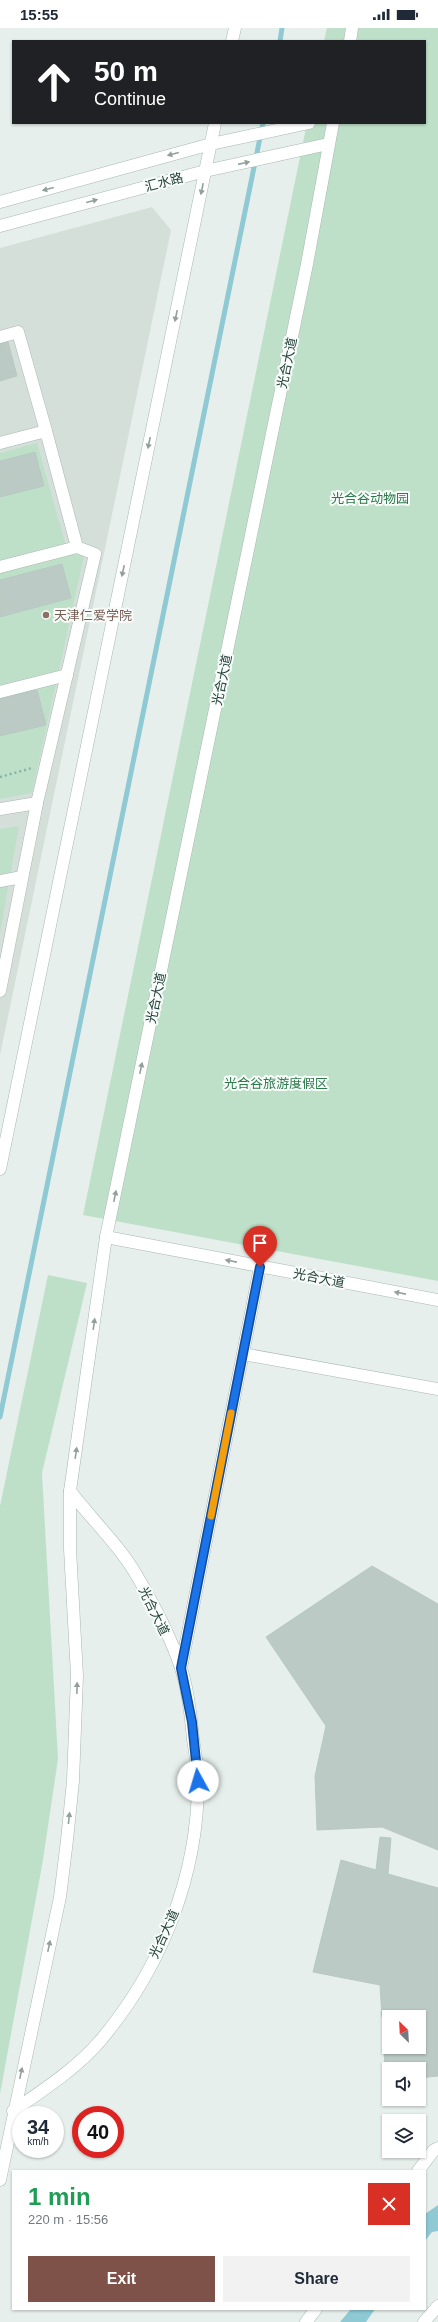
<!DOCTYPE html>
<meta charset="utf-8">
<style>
:root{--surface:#fff;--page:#f2f2f3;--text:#1f2937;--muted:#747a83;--accent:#7f5249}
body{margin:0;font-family:Helvetica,"Noto Sans SC",sans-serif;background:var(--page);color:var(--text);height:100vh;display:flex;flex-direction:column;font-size:15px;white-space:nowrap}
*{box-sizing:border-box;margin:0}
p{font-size:13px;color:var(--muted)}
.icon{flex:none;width:22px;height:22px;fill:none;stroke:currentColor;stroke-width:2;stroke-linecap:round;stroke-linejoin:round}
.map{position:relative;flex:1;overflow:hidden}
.sheet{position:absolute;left:12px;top:2142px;width:414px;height:140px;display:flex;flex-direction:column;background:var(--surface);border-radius:0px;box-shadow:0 1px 3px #0004}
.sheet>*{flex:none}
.hud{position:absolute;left:12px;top:12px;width:414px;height:84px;border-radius:0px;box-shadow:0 1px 3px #0004;background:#202124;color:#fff;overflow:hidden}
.needle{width:26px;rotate:336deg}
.controls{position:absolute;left:382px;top:1982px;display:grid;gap:8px}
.controls a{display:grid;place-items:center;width:44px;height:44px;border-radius:0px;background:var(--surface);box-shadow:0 1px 3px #0004;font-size:20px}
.speed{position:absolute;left:12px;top:2078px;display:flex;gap:8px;font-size:20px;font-weight:700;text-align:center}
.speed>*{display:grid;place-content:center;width:52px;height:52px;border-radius:50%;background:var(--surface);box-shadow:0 1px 3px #0004;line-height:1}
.speed small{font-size:10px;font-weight:400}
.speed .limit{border:6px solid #d22;background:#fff;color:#111}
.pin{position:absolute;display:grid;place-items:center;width:34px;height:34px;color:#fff;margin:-41px -17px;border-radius:50% 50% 50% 0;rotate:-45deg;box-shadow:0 0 4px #0007}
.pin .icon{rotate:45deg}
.me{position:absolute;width:44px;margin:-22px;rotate:354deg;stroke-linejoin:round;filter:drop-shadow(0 0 3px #0008)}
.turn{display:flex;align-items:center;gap:14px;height:84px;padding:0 16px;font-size:18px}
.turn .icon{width:52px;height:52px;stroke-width:2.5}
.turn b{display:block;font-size:28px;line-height:34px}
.round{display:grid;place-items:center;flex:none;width:42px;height:42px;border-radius:0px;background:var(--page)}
.summary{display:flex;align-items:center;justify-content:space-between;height:68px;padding:0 16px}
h1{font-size:24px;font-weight:600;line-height:30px;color:#1e9e55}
.action{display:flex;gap:8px;margin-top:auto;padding:8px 16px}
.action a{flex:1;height:46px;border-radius:0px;background:var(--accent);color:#fff;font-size:16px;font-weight:600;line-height:46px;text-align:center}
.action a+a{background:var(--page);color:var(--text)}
.status{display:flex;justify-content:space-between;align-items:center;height:28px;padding:0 20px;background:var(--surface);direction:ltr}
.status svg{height:11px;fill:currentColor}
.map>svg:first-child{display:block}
</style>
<div class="status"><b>15:55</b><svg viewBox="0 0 49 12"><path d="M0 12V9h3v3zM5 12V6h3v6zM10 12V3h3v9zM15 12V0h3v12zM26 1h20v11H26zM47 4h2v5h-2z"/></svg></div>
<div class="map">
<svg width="438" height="2294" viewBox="0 0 438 2294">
<rect width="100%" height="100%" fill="#e6efeb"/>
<polygon fill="#d4dfda" points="152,179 171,202 0,1027 0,220"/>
<g fill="#bfe0c8">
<polygon points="327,0 438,0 438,1253 83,1187 307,95 425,95 425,13 324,13"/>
<polygon points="37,415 68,525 84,528 32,765 0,771 0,425"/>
<polygon points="19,798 0,905 0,801"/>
<polygon points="48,1247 87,1255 42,1445 58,1731 43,1832 0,2066 0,1478"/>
</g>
<g fill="#8ec9d4">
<polygon points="438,2177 438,2203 432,2204 425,2213 425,2186"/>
<polygon points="351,2281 375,2281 366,2294 340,2294"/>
</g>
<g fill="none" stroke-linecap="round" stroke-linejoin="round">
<g stroke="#8ec9d4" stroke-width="5">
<polyline points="280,13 282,0"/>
<polyline points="0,1389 263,95"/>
</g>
</g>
<g fill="#bbcac4" stroke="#b8c9c2">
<polygon points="8,314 17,348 0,353 0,316"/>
<polygon points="35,424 44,458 0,469 0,433"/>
<polygon points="62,536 71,570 0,589 0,552"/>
<polygon points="37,662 46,697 0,708 0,671"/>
<polygon points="372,1538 438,1576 438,1822 382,1799 317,1802 315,1748 326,1698 266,1609"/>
<polygon points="380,1809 391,1810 388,1846 438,1860 438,2048 419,2050 419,2041 385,2041 384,2019 419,2019 419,1989 382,1989 380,1957 313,1944 341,1832 376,1842"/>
</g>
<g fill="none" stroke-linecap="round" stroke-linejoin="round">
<defs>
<g id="minor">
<polyline points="232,13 235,0"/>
<polyline points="350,13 352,0"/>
<polyline points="0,174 211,116 309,95"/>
<polyline points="0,198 205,143 328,116"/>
<polyline points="0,309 18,304 46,403"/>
<polyline points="0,415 46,403 77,519 95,526 37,775 0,963"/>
<polyline points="0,539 77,519"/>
<polyline points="0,664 67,647"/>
<polyline points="0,781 37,775"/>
<polyline points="0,853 22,849"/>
<polyline points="0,1141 215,95"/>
<polyline points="106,1209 438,1272"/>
<polyline points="243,1326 438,1361"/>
<polyline points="181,1640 260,1239"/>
<path d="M 13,2083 C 43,2062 76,2041 100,2013 C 161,1941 198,1848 198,1754 C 198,1740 195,1725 193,1711 C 191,1688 188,1662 181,1640 C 171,1610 153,1575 137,1548 C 119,1517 92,1492 70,1463"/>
<polyline points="418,2143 434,2122 438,2120"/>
<polyline points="0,2152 60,1869 67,1812 73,1753 77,1648 70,1521 70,1463 106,1209 307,236 333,95"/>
<polyline points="306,2294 316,2281"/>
<polyline points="424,2294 438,2278"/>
</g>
</defs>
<use href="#minor" stroke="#a8b8b2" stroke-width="13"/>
<polyline stroke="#86b3a5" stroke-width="2.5" stroke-dasharray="2 3" stroke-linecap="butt" points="0,749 32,740"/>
<use href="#minor" stroke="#fff" stroke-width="12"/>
</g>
<defs><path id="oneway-solid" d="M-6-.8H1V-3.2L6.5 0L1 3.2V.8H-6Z"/></defs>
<g fill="#92a09c">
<use href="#oneway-solid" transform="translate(173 126) rotate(165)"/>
<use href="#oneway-solid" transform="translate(244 135) rotate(-13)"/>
<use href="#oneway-solid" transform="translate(48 161) rotate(165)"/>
<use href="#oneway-solid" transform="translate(202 161) rotate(102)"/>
<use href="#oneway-solid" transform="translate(92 173) rotate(-15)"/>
<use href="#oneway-solid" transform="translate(176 288) rotate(102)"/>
<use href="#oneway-solid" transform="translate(149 415) rotate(102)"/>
<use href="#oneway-solid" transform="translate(123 543) rotate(102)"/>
<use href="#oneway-solid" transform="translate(141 1040) rotate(-78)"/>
<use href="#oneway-solid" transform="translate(115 1168) rotate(-78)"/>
<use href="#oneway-solid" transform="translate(231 1233) rotate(-169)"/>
<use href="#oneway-solid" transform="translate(400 1265) rotate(-169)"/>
<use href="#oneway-solid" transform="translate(94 1296) rotate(-82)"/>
<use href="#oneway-solid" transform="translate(76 1425) rotate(-82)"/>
<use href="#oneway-solid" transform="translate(77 1660) rotate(-89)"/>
<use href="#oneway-solid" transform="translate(69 1790) rotate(-84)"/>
<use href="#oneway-solid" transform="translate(49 1918) rotate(-78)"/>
<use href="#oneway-solid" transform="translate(21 2045) rotate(-78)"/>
</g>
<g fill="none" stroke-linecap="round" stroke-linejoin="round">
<defs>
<polyline id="route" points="198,1753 192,1694 181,1640 260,1239"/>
</defs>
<use href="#route" stroke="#114b97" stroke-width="10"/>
<use href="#route" stroke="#1a73e8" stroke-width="7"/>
<polyline stroke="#f59e0b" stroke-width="7" points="211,1488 231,1385"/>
</g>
<circle fill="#8d6e63" stroke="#f7fbf9" stroke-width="1.5" cx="46" cy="587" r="4"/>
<g text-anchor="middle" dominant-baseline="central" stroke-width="4" stroke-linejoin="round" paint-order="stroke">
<g font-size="13" fill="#24423a" stroke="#f7fbf9">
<text transform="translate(164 154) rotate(-15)">汇水路</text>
<text transform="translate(287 335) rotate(-78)">光合大道</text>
<text transform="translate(222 652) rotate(-78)">光合大道</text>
<text transform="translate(156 970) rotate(-78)">光合大道</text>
<text transform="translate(319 1250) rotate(11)">光合大道</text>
<text transform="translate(154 1583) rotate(64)">光合大道</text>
<text transform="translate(164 1906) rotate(-65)">光合大道</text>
</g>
<g font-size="13" fill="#2d7a4b" stroke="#f7fbf9">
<text x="370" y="470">光合谷动物园</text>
<text x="276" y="1055">光合谷旅游度假区</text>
</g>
<g font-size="13" fill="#785e54" stroke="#f7fbf9" text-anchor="start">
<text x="54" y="587">天津仁爱学院</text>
</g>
</g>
</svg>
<div class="controls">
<a><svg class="needle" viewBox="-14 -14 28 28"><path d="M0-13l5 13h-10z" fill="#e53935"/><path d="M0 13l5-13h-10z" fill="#747a83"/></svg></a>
<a><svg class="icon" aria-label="sound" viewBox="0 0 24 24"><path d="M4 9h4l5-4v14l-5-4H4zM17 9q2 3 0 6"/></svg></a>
<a><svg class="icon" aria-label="layers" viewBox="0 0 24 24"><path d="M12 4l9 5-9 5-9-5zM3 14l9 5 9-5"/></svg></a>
</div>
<div class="speed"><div>34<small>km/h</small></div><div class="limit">40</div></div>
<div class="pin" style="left:260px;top:1239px;background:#d93025"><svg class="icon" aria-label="arrive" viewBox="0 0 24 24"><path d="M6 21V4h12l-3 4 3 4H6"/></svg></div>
<svg class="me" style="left:198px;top:1753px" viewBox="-20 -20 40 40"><circle r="19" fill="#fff"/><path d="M0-13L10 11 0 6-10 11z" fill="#1a73e8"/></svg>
<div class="hud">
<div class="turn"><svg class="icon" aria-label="ahead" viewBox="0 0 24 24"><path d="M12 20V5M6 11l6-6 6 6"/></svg><div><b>50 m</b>Continue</div></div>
</div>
<section class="sheet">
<div class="summary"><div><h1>1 min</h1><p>220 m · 15:56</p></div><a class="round" style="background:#d93025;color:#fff"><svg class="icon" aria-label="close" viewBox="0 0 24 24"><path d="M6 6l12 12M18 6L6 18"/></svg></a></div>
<div class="action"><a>Exit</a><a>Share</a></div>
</section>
</div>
